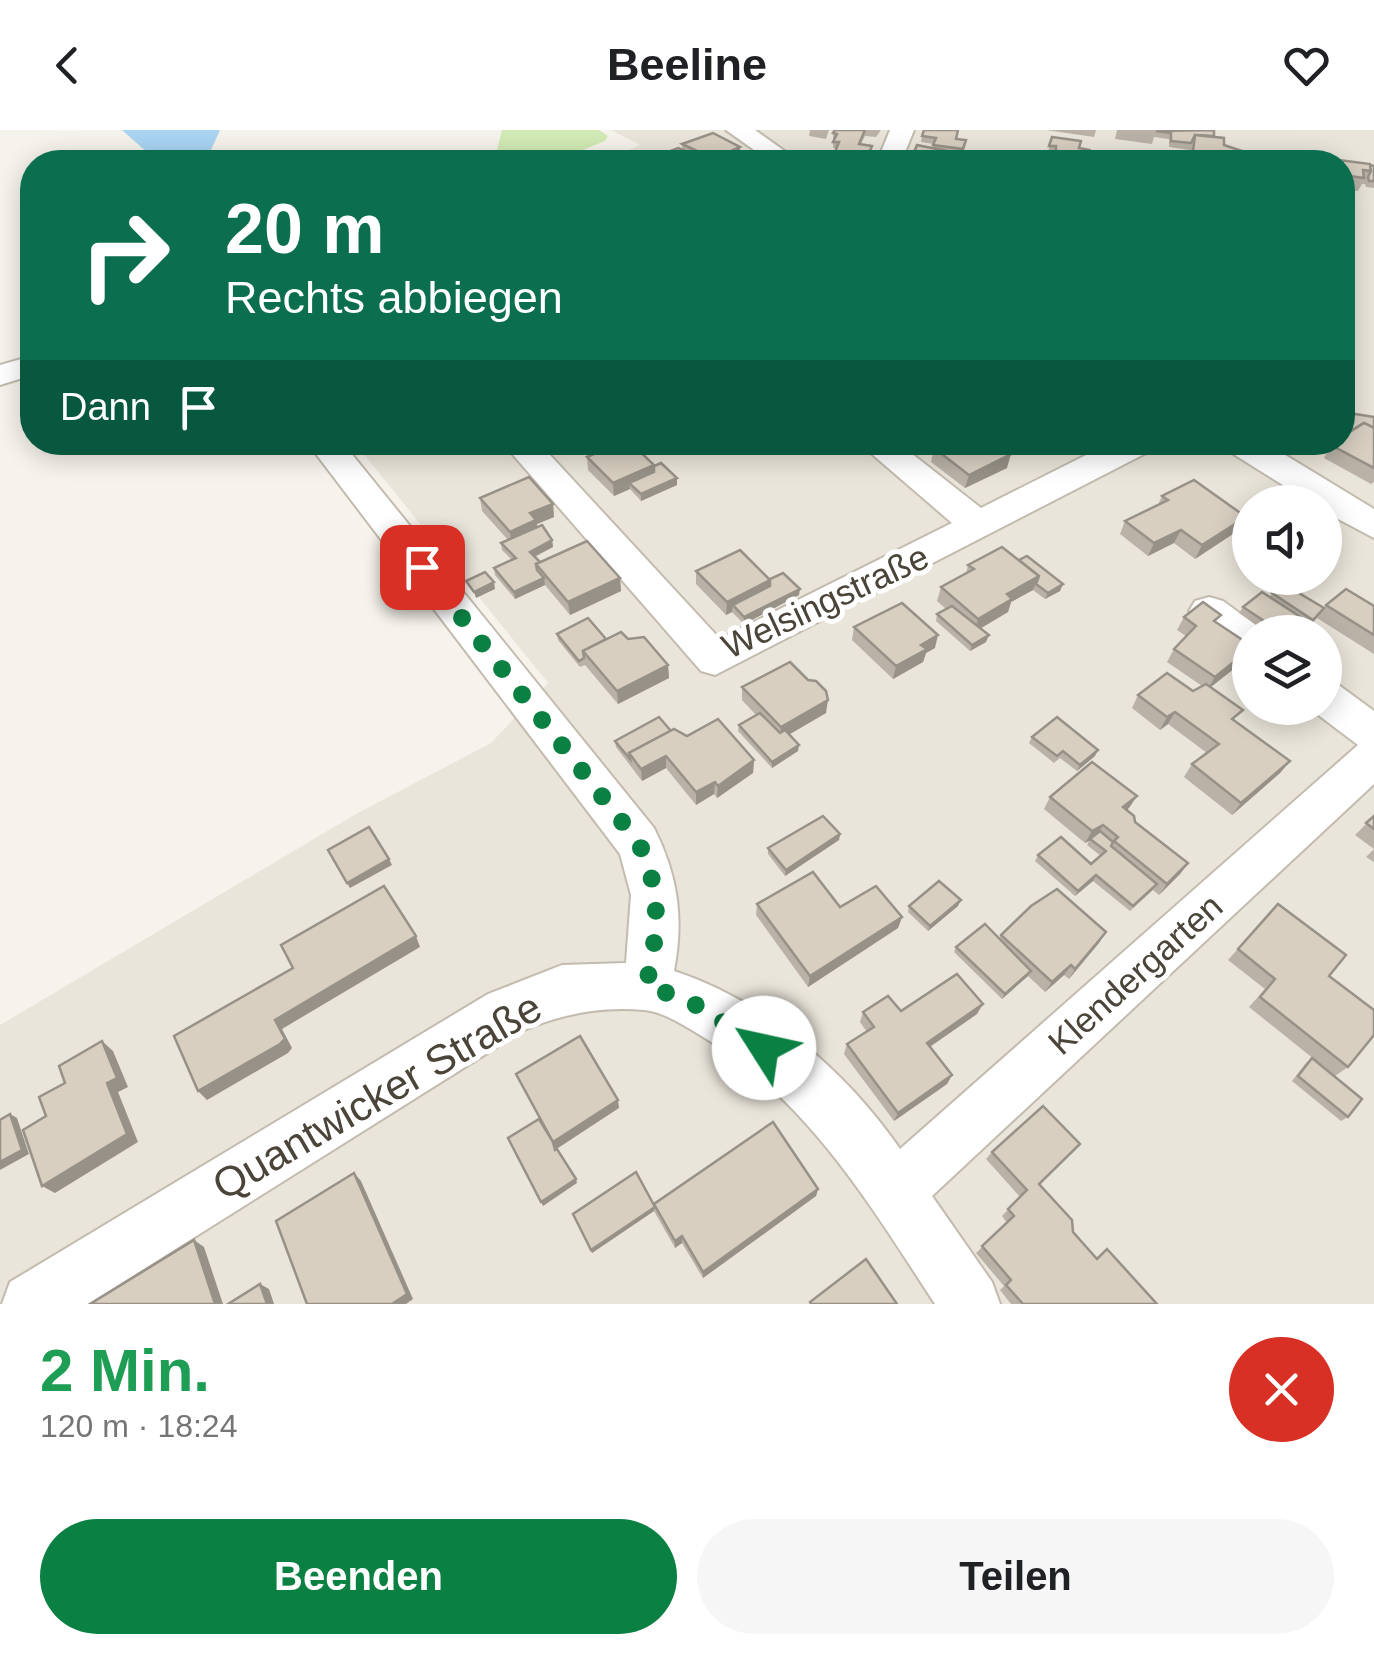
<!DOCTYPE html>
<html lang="de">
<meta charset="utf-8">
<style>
:root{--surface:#fff;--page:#f6f6f6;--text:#202124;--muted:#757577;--accent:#0b8043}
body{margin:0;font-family:Helvetica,sans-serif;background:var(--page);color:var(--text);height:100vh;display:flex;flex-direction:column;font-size:38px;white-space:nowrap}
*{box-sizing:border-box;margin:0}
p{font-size:32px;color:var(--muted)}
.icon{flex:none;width:55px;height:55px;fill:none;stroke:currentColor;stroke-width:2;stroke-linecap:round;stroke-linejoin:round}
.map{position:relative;height:1174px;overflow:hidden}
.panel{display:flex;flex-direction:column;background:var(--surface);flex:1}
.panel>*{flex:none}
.hud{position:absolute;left:20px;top:20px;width:1335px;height:305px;border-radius:40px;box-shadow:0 5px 25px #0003;background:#0b6e4f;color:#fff;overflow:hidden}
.tools{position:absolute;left:1232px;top:355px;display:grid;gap:20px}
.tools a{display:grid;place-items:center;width:110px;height:110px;border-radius:50%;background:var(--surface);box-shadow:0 5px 25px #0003;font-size:50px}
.pin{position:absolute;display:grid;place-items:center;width:85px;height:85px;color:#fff;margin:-42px;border-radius:20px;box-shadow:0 5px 15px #0006}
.me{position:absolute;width:110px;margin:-55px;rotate:305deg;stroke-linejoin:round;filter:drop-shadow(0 0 8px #0008)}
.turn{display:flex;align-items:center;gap:35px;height:210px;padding:0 40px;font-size:45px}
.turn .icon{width:130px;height:130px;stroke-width:2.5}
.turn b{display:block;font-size:70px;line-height:85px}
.then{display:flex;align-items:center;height:95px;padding:0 40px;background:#0003;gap:20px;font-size:38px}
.round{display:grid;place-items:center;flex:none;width:105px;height:105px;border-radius:52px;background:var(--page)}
.summary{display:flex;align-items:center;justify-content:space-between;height:170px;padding:0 40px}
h1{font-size:60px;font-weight:700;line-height:75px;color:#1e9e55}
.action{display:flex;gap:20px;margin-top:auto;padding:20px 40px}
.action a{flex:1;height:115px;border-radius:60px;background:var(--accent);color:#fff;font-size:40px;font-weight:700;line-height:115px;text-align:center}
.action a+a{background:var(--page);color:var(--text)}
header{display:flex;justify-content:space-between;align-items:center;height:130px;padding:0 40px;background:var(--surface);font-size:45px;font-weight:700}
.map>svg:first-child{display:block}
</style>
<header><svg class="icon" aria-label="back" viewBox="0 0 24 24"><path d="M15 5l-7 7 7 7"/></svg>Beeline<svg class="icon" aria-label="heart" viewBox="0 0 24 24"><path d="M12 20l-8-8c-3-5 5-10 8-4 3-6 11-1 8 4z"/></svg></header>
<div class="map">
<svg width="1374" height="1174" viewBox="0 0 1374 1174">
<rect width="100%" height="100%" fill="#f6f3ec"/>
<path fill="#eae5da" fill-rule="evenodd" d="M 611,0 L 1374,0 L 1374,1174 L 0,1174 L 0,895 L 356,684 L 491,613 L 548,553 L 355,313 L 1342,312 L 1342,32 L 600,32 L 640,15 ZM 1250,372 L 1325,372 L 1325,448 L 1250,448 ZM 1250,502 L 1325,502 L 1325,578 L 1250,578 Z"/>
<polygon fill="#d2eab5" points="502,0 599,0 608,6 605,11 553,32 494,32"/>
<polygon fill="#a9d4f2" points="122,0 220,0 206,31 158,32"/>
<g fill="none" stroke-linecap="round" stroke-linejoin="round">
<defs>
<g id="minor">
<polygon points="726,0 755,0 800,32 771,32"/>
<polygon points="890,0 914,0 901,32 877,32"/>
<polygon points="32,226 32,245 0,255 0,235"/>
<path d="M 307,312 L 342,312 L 654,698 C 678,746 684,788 674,841 C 764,870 847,942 900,1019 L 1358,615 L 1309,578 L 1325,578 L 1325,552 L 1340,556 L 1374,581 L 1374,654 L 932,1066 L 992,1152 L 1000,1174 L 935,1174 C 869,1073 807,968 700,905 C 683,895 664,882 644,880 C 602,876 562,884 524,900 L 88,1174 L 2,1174 L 10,1152 L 488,864 L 562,835 L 626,833 L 631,765 L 620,724 Z"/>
<polygon points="502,312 538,312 720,509 952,393 858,312 897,312 981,378 1112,312 1157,312 1152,320 715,545 701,541"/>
<polygon points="1222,312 1264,312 1374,379 1374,408 1325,382 1325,372 1310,372 1227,320"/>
<path d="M 1209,467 L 1223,471 L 1264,501 L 1250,502 L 1250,527 C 1228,520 1201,501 1189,481 L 1195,471 Z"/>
</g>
</defs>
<use href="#minor" stroke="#c2bbae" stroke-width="4"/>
<use href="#minor" fill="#fff" fill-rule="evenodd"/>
</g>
<g fill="#bab2a6">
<polygon points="810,0 829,0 826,9 809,6"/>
<polygon points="835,0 881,0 876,7 865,6 861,14 872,16 867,32 836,32 833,30 836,18 833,18 833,3"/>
<polygon points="1046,0 1096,0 1094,7"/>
<polygon points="1117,0 1214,0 1213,7 1243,29 1241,32 1188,32 1190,20 1169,17 1169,9 1154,7 1152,14 1115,9"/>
<polygon points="922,6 966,10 961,32 910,32 933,18 934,14 921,12"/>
<polygon points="1052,7 1079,18 1090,32 1054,32 1054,23 1048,22"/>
<polygon points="682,14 740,17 740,29 732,32 656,32 660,31 660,25 682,20"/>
<polygon points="1316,27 1374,36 1374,58 1366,57 1365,54 1362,54 1358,61 1342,59 1342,32 1313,32"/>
<polygon points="1349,283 1374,287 1374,352 1371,354 1324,328 1331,315 1346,304 1345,290"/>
<polygon points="934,318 1007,338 965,358 931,332"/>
<polygon points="587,327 654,336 677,348 677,355 641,371 630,359 614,366 588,340"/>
<polygon points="1162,366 1246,387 1239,400 1195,429 1174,413 1148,426 1120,404 1125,391 1158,375"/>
<polygon points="480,368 553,374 554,387 537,394 537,397 552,410 553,417 535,427 540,432 620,448 621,461 570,485 545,455 515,469 495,445 494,438 512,430 502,420 501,413 508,410 482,381"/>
<polygon points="1002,417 1060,461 1045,469 1033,460 1011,472 1008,482 980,499 986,512 970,521 936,491 937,484 946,479 937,471 941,457 966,444 968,435"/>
<polygon points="696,441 770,449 799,465 744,494 732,482 726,485 696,454"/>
<polygon points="1313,452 1309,458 1301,464 1324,478 1326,475 1374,476 1374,524 1317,488 1309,497 1297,489 1281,502 1267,502 1239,483 1243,477 1270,467 1272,463"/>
<polygon points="1184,487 1217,493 1245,530 1211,557 1236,591 1290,631 1280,643 1232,685 1184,647 1192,634 1207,623 1168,594 1160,600 1132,578 1138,565 1193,561 1202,556 1167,532 1174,519 1186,506 1177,500"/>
<polygon points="854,497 935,518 926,523 923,532 893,549 852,510"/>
<polygon points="557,504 606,509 668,535 669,548 618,574 585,535 580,537 558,510"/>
<polygon points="742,557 826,583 789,604 798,621 772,638 738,601 739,595 756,585 742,570"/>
<polygon points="671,601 754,630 753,643 717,668 714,664 696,675 666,638 642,651 616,617 615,611"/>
<polygon points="1032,607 1095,626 1077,641 1060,628 1054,633 1029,613"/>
<polygon points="1137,666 1127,680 1135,692 1188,733 1180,744 1159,765 1153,760 1130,781 1093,751 1075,766 1035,731 1038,725 1091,734 1101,726 1087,715 1089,711 1085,713 1044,679 1050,667"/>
<polygon points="1374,686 1374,732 1366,727 1374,719 1355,705"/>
<polygon points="840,704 839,710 785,746 768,724 768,718"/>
<polygon points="757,774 840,777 902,787 898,798 808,857 756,785"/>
<polygon points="1278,774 1329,846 1348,937 1335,946 1249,877 1265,859 1228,830"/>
<polygon points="909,776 958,776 928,801 908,782"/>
<polygon points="1106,802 1069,849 1064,845 1045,862 1028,846 1002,869 954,822 956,817 999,808 1001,805"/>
<polygon points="901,881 977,884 930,917 952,945 947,954 894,991 844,924 847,914 867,902 860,892 863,882"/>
<polygon points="1312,928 1348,987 1341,991 1292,951 1306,933"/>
<polygon points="992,1022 1039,1054 1073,1102 1096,1128 1107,1119 1157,1174 1011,1174 1000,1160 1004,1156 976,1123 1007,1093 1002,1086 1020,1067 986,1029"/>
<polygon points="818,1059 816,1066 703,1148 682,1113 675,1118 654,1081 592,1123 573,1084 655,1074"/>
</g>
<g fill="#979187">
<polygon points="740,17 740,29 732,32 714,32 714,29"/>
<polygon points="1011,324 1007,338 965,358 969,345"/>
<polygon points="654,335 654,349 629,353 630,359 614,366 613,353"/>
<polygon points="677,348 677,355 641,371 641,364"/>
<polygon points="553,374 554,387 537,394 538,404 512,415 510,402 530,383"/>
<polygon points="1246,387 1239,400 1195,429 1202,415"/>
<polygon points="1181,400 1174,413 1148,426 1154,413"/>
<polygon points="552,410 553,417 531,428 530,422"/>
<polygon points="1039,446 1033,460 1011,472 1008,482 974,502 978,489 1007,464"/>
<polygon points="544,448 545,455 515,469 514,462"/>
<polygon points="620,448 621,461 570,485 568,472"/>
<polygon points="770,450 769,463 733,475 732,482 726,485 727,472"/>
<polygon points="494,452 495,459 476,468 474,462"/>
<polygon points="1063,454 1060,461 1045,469 1048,463"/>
<polygon points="800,459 799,465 744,494 744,487"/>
<polygon points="1299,486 1295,492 1281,502 1278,502"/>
<polygon points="938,505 935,518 926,523 923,532 893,549 896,536 921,515"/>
<polygon points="989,505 986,512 970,521 972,515"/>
<polygon points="1250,519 1245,530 1207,560 1215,547"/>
<polygon points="668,535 669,548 618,574 617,561"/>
<polygon points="828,570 826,583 780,610 781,597"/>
<polygon points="1175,582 1168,594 1160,600 1167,587"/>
<polygon points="799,615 798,621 772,638 772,632"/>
<polygon points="1098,620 1095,626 1077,641 1080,635"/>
<polygon points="666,626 666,638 642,651 641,639"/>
<polygon points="754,630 753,643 717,668 718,656"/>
<polygon points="1290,631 1280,643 1232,685 1241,673"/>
<polygon points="715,652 714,664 696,675 696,662"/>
<polygon points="1137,666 1129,678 1116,689 1123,677"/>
<polygon points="1103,695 1096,707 1085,713 1092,701"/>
<polygon points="840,704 839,710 785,746 786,740"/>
<polygon points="389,729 392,735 350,758 347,753"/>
<polygon points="1188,733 1180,744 1159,765 1167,754"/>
<polygon points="1096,745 1093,751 1075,766 1078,761"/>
<polygon points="961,770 958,776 928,801 930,796"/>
<polygon points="902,787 898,798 808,857 810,846"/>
<polygon points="1106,802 1099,813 1069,849 1075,839"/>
<polygon points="416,806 420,817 282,899 292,918 288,923 207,970 198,961 275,890"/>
<polygon points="1071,835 1064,845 1045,862 1052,852"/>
<polygon points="1031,841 1028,846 1002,869 1005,864"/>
<polygon points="983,874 977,884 922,922 927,913"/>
<polygon points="102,911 113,921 128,957 118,962 138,1012 55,1063 42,1056 107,953"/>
<polygon points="952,945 947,954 894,991 898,983"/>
<polygon points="618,970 619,978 555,1020 553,1012"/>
<polygon points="10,984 17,988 29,1024 0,1040 0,1032"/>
<polygon points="354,1043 361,1051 413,1169 406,1174 392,1174"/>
<polygon points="576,1049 577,1053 543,1076 541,1072"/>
<polygon points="818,1059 816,1066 703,1148 703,1142"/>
<polygon points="654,1077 654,1081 592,1123 591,1120"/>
<polygon points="682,1106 682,1113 675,1118 675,1111"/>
<polygon points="194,1110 204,1117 223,1174 215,1174"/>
<polygon points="260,1154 269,1159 274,1174 267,1174"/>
</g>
<g fill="#d8cfc1" stroke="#979187" stroke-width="2.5">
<polygon points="835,0 865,0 859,14 872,16 866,30 837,26 834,24 839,12 833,12 837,4 833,3"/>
<polygon points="924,0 958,0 956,9 966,10 963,19 933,15 936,8 922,6"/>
<polygon points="1214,0 1214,6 1195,5 1191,13 1171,11 1171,3 1156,1"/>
<polygon points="713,3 740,17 714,29 682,14"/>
<polygon points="1195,5 1224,8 1224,15 1242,21 1243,29 1235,28 1235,32 1208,32 1192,30"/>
<polygon points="1052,7 1081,11 1079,18 1090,20 1092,26 1089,32 1056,32 1056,16 1049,16"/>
<polygon points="917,15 962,24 959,32 910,32"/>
<polygon points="678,18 700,28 690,32 656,32 666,28 660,25"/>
<polygon points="1316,27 1370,34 1371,41 1363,40 1364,48 1342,45 1342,32 1317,32"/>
<polygon points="1370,35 1374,36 1374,51 1369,51 1368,47 1371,41"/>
<polygon points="1342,72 1344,72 1347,94 1342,93"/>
<polygon points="1349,283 1374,287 1374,298 1364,293 1354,299 1350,298"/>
<polygon points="1364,293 1374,298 1374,338 1331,315 1335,312 1342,312 1342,307"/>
<polygon points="621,312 630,312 654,335 613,353 587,327"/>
<polygon points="946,312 994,312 1011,324 969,345 934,318"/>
<polygon points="661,333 677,348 641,364 629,353 654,342 654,336"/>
<polygon points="529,347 553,374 530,383 536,390 510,402 480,368"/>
<polygon points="1194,350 1246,387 1202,415 1181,400 1154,413 1125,391 1168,370 1162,366"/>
<polygon points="542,395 552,410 530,422 540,432 536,434 537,440 544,448 514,462 494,438 516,428 501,413"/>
<polygon points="587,411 620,448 568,472 536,434"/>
<polygon points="1002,417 1039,446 1007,464 1012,469 978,489 941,457 974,439 968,435"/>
<polygon points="740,420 770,450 727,472 696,441"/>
<polygon points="1027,426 1063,454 1048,463 1036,454 1039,446 1019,430"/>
<polygon points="485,442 494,452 474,462 466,451"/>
<polygon points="783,443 800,459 744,487 733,475 770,456 770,449"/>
<polygon points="1296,448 1307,448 1313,452 1299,463 1324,478 1313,490 1272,463"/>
<polygon points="1346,459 1374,476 1374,505 1326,475"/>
<polygon points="1262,462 1299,486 1279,501 1243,477"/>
<polygon points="1203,472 1221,485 1214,491 1250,515 1250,519 1215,547 1174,519 1196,496 1184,487"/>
<polygon points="902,473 938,505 921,515 927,519 896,536 854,497"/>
<polygon points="952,476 989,505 972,515 937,484"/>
<polygon points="588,488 606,509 583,521 584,528 579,531 557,504"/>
<polygon points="621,502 628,509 644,507 668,535 617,561 583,521"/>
<polygon points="790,532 808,550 816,551 826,561 828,570 781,597 742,557"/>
<polygon points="1167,543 1193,561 1206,554 1243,580 1232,589 1290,631 1241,673 1192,634 1219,614 1175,582 1167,587 1138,565"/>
<polygon points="760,583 780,603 785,600 799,615 772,632 739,595"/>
<polygon points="659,587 671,601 629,623 630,629 615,611"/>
<polygon points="1057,587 1098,620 1080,635 1063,621 1057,626 1032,607"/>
<polygon points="718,589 754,630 718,656 715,652 696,662 666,626 641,639 629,623 674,599 687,606"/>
<polygon points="1092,632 1137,666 1123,677 1134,686 1135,692 1188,733 1167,754 1114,711 1118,707 1103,695 1092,701 1050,667"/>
<polygon points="823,686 840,704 786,740 768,718"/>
<polygon points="1374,686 1374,699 1366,693"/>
<polygon points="369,697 389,729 347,753 328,720"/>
<polygon points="1100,701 1113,712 1111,716 1157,754 1133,776 1096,745 1078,761 1038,725 1061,707 1091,734 1106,721 1090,709"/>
<polygon points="813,742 840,777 876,756 902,787 810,846 757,774"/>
<polygon points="939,751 961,770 930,796 909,776"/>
<polygon points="384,756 416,806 275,890 285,909 280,914 198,961 174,906 293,838 281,815"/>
<polygon points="1057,759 1106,802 1075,839 1071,835 1052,852 1001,805 1031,776"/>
<polygon points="1278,774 1346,825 1329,846 1374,880 1374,905 1348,937 1260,867 1275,849 1238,819"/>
<polygon points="985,794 1031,841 1005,864 956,817"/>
<polygon points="957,844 983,874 927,913 952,945 898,983 847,914 874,897 863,882 888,866 901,881"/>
<polygon points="580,906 618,970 553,1012 516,944"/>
<polygon points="102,911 117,948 107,953 127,1004 42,1056 23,1000 46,986 39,967 65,953 59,936"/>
<polygon points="1312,928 1362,969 1348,987 1298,946"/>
<polygon points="1043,976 1080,1014 1039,1054 1072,1090 1073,1102 1097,1129 1107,1119 1157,1174 1023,1174 1006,1155 1011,1150 982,1116 1014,1086 1008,1079 1027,1060 992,1022"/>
<polygon points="10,984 22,1020 0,1032 0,990"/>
<polygon points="539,989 553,1012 555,1020 557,1019 576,1049 541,1072 508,1008"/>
<polygon points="773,992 818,1059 703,1142 682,1106 675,1111 654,1074"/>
<polygon points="636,1042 655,1077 591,1120 573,1084"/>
<polygon points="354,1043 407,1164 392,1174 307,1174 276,1091"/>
<polygon points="194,1110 215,1174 90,1174"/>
<polygon points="866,1129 897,1174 811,1174 810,1172"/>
<polygon points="260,1154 267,1174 228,1174"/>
</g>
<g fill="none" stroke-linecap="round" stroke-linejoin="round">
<path stroke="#0b8043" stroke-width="18" stroke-dasharray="0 32.4" d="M 422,437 L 638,712 C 663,761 658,804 646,856 L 688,870 L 764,918"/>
</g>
<g text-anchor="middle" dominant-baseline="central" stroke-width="10" stroke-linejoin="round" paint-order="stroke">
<g font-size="35" fill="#4b4439" stroke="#fff">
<text transform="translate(825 471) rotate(-25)">Welsingstraße</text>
<text transform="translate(1135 844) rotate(-42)">Klendergarten</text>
</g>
<g font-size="42" fill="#4b4439" stroke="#fff">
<text transform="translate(377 966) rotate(-30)">Quantwicker Straße</text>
</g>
</g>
</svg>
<div class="tools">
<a><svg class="icon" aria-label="sound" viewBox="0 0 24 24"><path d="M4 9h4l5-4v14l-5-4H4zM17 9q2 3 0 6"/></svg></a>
<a><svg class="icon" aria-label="layers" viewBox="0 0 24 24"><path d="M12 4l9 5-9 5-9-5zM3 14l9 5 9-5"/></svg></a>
</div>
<div class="pin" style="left:422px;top:437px;background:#d93025"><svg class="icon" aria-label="arrive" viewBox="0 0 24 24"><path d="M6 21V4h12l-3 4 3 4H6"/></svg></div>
<svg class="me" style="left:764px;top:918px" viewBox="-20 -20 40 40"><circle r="19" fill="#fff"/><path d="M0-13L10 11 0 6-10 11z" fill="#0b8043"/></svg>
<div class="hud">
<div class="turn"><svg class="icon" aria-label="right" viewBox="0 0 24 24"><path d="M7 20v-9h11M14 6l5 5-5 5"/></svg><div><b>20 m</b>Rechts abbiegen</div></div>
<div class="then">Dann<svg class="icon" aria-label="arrive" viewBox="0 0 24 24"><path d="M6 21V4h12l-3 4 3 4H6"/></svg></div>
</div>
</div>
<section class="panel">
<div class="summary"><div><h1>2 Min.</h1><p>120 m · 18:24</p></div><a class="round" style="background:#d93025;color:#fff"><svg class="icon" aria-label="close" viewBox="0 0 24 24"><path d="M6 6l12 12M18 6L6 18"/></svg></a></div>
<div class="action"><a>Beenden</a><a>Teilen</a></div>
</section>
